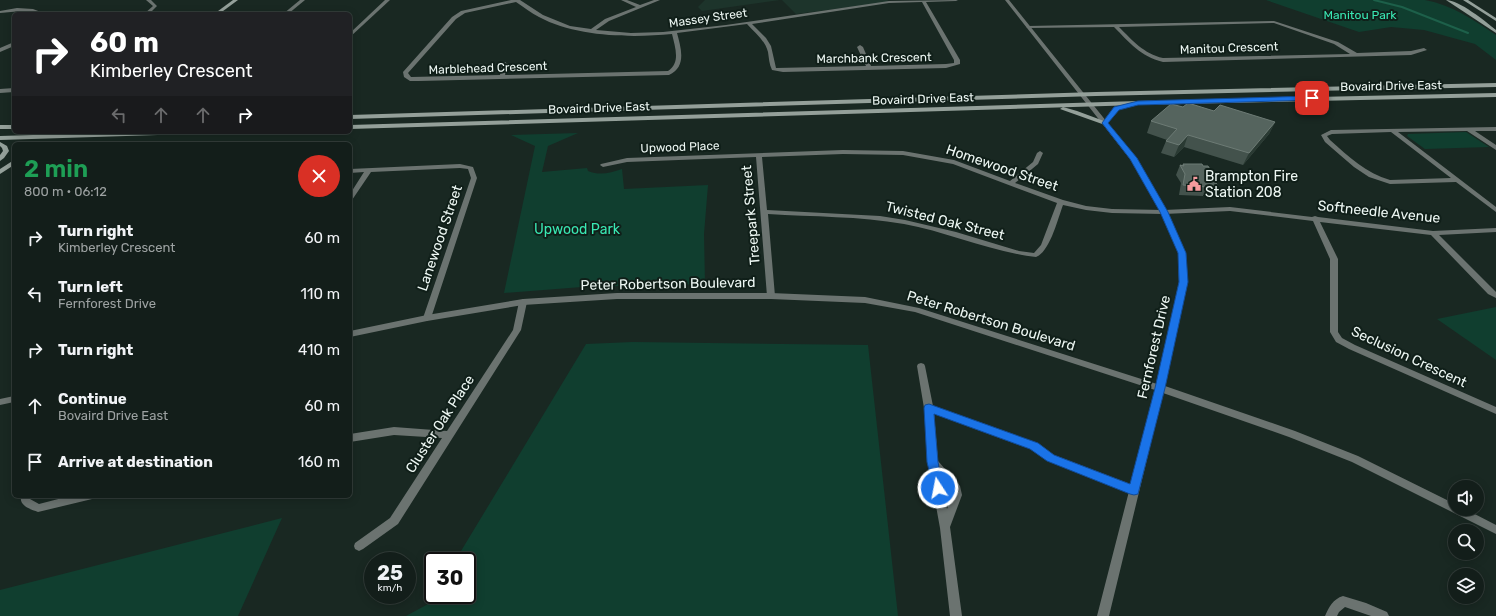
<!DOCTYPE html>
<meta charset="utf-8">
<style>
:root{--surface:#131e1a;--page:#202b27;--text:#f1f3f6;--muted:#9da2a2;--line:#323c39}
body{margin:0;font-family:Rubik,sans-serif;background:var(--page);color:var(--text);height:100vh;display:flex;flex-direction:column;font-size:15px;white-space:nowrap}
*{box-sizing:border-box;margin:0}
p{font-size:13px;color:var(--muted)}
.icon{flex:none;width:22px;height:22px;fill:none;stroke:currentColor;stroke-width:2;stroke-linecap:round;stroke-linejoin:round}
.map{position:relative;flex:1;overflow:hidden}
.panel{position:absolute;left:12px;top:142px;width:340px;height:356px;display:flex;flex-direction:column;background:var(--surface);border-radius:6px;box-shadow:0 2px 10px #0003,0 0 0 1px var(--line)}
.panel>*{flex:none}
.banner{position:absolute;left:12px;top:12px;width:340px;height:122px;border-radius:6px;box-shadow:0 2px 10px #0003,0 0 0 1px var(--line);background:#202124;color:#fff;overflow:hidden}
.fabs{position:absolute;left:1448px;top:480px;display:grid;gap:8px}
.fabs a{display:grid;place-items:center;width:36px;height:36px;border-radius:50%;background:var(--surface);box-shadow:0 2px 10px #0003,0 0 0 1px var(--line);font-size:20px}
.speed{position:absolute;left:364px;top:552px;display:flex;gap:8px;font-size:20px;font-weight:700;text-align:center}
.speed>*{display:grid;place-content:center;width:52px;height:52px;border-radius:50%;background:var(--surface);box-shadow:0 2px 10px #0003,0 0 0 1px var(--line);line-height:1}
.speed small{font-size:10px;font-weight:400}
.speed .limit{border:2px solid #111;border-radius:6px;background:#fff;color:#111}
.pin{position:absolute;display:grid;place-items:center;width:34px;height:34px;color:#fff;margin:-17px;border-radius:8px;box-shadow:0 2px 6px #0006}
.me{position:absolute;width:44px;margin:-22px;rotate:349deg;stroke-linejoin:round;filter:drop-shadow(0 0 3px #0008)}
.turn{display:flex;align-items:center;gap:14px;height:84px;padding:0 12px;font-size:18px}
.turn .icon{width:52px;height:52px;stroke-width:2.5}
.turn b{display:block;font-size:28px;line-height:34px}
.lanes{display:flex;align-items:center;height:38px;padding:0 12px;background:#0003;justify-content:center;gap:20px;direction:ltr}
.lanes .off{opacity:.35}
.round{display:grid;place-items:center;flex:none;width:42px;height:42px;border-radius:21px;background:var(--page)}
.summary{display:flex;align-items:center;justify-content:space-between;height:68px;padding:0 12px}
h1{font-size:24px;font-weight:600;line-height:30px;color:#1e9e55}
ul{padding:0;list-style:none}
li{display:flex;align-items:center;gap:12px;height:56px;padding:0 12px}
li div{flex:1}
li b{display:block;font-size:15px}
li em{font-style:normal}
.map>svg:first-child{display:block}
</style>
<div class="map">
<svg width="1496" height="616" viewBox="0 0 1496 616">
<rect width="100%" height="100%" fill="#192822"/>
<g fill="#1d342b">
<polygon points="705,0 780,0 702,11 698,7"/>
<polygon points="782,0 887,0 890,2 796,14"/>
</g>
<g fill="#103e2f">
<path d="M 1266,0 L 1425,0 C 1452,5 1474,20 1496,35 L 1496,60 L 1475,44 L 1424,30 L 1391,27 L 1359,32 Z"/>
<polygon points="1466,132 1489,147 1425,149 1407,136 1408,134"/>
<path d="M 578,133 L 548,146 L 542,172 L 587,168 L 588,171 C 600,176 610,173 622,169 L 624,189 L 708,185 L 704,234 L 705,284 L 582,287 L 504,293 L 535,146 L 511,135 Z"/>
<polygon points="1496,307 1496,360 1437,319"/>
<polygon points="633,342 868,345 898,616 406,616 430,603 435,595 467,595 467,561 455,561 586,344"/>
<polygon points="282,518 238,616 0,616 0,590"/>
</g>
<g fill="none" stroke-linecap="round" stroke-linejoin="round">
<polyline stroke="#1d604a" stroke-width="2" points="1374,0 1402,7 1468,33"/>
<g fill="#6b7370" fill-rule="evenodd">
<polygon points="146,0 151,0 157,6 149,14 144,14 153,6"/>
<polygon points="300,0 305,0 288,14 283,14"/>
<polygon points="385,0 390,0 350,37 350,33"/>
<path d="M 511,0 L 520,0 L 543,15 L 570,26 L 591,29 L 605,19 L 636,7 L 621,0 L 627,0 L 640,5 L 654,0 L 660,0 L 609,21 L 596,30 L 631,33 L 663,32 L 726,25 L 889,1 L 958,0 L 956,1 L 926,2 L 960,60 L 960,64 L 946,68 L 783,72 L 772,70 C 769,64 769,58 768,52 C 765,40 755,33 747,24 L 677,33 C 681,48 687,67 669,75 L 419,81 L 410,81 L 404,77 L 403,72 L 452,17 L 461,11 ZM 516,2 C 524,7 531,13 539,17 C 576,37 631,38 672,34 C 675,47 681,63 668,71 L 505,75 L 508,64 L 505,62 L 502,64 L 500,75 L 411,77 L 408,73 L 456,19 L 465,13 ZM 922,2 L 954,60 L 954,63 L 946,64 L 871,66 L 863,47 L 860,45 L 857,47 L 866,66 L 776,68 L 771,46 L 766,38 L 752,24 L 889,3 Z"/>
<polygon points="17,8 33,9 46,14 22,11 0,13 0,11"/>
<path d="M 1274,21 L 1338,42 L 1357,53 L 1411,51 L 1424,48 L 1427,50 L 1411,55 L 1163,62 C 1140,56 1130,43 1114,27 L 1028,28 L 1026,27 L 1028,26 ZM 1274,23 L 1334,44 L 1350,54 L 1163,58 C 1144,54 1132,40 1119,27 Z"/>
<polygon points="14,42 14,46 0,52 0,48"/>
<polygon points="14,88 14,92 0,93 0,89"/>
<path d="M 1496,127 L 1496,131 L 1475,131 L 1496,145 L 1496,150 L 1467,131 L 1398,132 L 1496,207 L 1496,212 L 1456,182 L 1390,184 L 1369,177 L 1354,167 L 1340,155 L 1325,142 L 1321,135 L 1331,130 ZM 1391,132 L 1451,178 L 1390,180 C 1366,173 1349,157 1330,140 L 1327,136 L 1332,134 Z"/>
<path d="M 843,150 L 903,151 L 954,160 L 1010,181 L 1033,162 L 1037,153 L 1040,151 L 1043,153 L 1038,164 L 1015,183 L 1063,200 L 1086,206 L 1112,209 L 1164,210 L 1230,207 L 1312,217 L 1315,216 L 1318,217 L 1433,231 L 1496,228 L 1496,232 L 1439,235 L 1496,292 L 1496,298 L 1488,294 L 1431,235 L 1320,222 L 1338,259 L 1338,332 L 1342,338 L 1355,345 L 1496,407 L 1496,414 L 1349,349 L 1336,342 L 1330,332 L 1330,259 L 1313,221 L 1230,211 L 1164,214 L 1112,213 L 1086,210 L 1063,205 C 1058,218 1050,252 1036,257 C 991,252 948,232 904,224 C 859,216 813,217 768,214 L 775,296 L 771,299 L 767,296 L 756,157 L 627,162 L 603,167 L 600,165 L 601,164 L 627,158 ZM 843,154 L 903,155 L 953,164 L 1057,203 L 1041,245 L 1034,253 L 1019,251 L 956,232 L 905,220 L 880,216 L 767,210 L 762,157 Z"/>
<polygon points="460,164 473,167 477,178 431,318 427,321 423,318 471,178 468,169 460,168 371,172 352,200 350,201 350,194 364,172 350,173 350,169"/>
<polygon points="523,299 527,302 521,330 398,524 363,549 359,551 355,549 354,546 355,543 390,518 442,438 394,435 350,442 350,434 394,427 447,431 513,330 519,302"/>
<path d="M 921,363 L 924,364 L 925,366 L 933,406 L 1037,443 L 1054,455 L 1138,487 L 1139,490 L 1138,493 L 1134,494 L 1130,493 L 1048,461 L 1031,449 L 934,413 L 938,461 L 960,486 L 962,495 L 950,527 L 962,616 L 950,616 L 940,528 L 928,462 L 924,408 L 917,366 L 918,364 ZM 941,478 C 953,493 954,491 947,509 Z"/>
<path d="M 21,496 L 31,496 L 30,499 L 39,504 L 70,496 L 93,496 L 92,499 L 88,500 L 38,512 C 30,509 19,506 21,496 Z"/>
<path d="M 1343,596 L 1366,603 L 1387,612 L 1389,616 L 1371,616 L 1345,607 L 1339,612 L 1337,616 L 1325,616 C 1329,607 1333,599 1343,596 Z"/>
</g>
<g fill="#6b7370" fill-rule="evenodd">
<polygon points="1005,0 1009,0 1135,157 1167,212 1186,253 1187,282 1165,386 1295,431 1358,456 1455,504 1455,509 1465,509 1496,525 1496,534 1352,462 1289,437 1163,393 1109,616 1097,616 1155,390 915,312 865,303 771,299 617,299 523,305 427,321 350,337 350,331 427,315 523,299 617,293 771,293 865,297 919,308 1157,384 1179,282 1178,253 1161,212 1130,159"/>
<polygon points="14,396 14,402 0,405 0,399"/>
</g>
<g fill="#94a09a" fill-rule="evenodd">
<polygon points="233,0 238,0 219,14 214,14"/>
<path d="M 1446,0 C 1459,0 1485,21 1496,30 L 1496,33 Z"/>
<polygon points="1463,0 1468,0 1496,18 1496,21"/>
<polygon points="1496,83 1496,87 1096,96 350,119 350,115 1096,92"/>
<polygon points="1496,93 1496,97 1138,105 350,129 350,125 1138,101"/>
<polygon points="1124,105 1126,106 1126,108 1119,109 1107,124 1105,125 1060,109 1063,107 1077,111 1104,121 1115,107"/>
<rect x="0" y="125" width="14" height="4"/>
<polygon points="132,132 192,132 189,134 0,140 0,136"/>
<polygon points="0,142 7,146 9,151 4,158 0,161 0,155 3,151 2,148 0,146"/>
<polygon points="14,160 14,165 0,174 0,169"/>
</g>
</g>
<g fill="#43524c">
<polygon points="1183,107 1214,111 1275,122 1269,134 1243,165 1184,147 1174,157 1161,153 1166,141 1167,140 1147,133 1151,121"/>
<polygon points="1183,164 1203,166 1214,176 1213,179 1218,186 1214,196 1203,195 1203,196 1179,195 1181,183 1176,175 1180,165 1182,166"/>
</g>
<g fill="#2a3a33">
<polygon points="1275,122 1269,134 1243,165 1249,153"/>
<polygon points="1188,135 1184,147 1174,157 1179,145"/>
</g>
<g fill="#55645e" stroke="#6d7b75">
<polygon points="1188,103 1214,111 1220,105 1275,122 1249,153 1188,135 1179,145 1166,141 1177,129 1151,121 1171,104 1183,107"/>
<polygon points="1183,164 1202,164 1203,166 1208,166 1214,176 1211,176 1218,186 1206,185 1207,187 1183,185 1185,174 1180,165 1184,166"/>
</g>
<polygon fill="#1a73e8" stroke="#114b97" points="1312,96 1314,97 1314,100 1138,105 1119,110 1108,123 1137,158 1168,212 1186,253 1188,282 1165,388 1138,494 1134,495 1130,494 1047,461 1030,449 934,414 938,462 943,488 942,492 938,493 934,492 927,462 924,408 925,405 929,404 1038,443 1054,455 1130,484 1155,388 1179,282 1178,253 1160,212 1130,159 1102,123 1114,107 1138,101"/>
<defs>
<symbol id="civic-bare" viewBox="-9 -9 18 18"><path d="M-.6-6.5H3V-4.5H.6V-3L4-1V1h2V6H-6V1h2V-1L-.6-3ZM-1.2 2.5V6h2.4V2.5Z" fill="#f59b9e" stroke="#101f19" stroke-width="2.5" paint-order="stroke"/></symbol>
</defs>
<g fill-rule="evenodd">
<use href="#civic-bare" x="1184" y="174" width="20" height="20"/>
</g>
<g text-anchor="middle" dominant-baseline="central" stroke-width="4" stroke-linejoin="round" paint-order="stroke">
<g font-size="12" fill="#39e8b3" stroke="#101f19">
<text x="1360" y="15">Manitou Park</text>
</g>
<g font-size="12" fill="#edf7f3" stroke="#101f19">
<text transform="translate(708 18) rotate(-8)">Massey Street</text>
<text transform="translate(1229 48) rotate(-2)">Manitou Crescent</text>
<text transform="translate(874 58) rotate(-1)">Marchbank Crescent</text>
<text transform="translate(488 68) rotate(-2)">Marblehead Crescent</text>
<text transform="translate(1391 86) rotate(-1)">Bovaird Drive East</text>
<text transform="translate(923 99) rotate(-2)">Bovaird Drive East</text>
<text transform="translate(599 108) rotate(-2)">Bovaird Drive East</text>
<text transform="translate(680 147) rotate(-2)">Upwood Place</text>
</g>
<g font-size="14" fill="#edf7f3" stroke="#101f19">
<text transform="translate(1002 168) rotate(19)">Homewood Street</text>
<text transform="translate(1379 212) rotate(6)">Softneedle Avenue</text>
<text transform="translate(751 215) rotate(-95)">Treepark Street</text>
<text transform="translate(945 221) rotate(14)">Twisted Oak Street</text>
<text transform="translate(440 238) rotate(-71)">Lanewood Street</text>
<text transform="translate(668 284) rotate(-1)">Peter Robertson Boulevard</text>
<text transform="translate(991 321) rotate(17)">Peter Robertson Boulevard</text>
<text transform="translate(1154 347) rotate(-77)">Fernforest Drive</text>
<text transform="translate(1409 357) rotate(25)">Seclusion Crescent</text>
<text transform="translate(440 424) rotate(-57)">Cluster Oak Place</text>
</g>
<g font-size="14" fill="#edf7f3" stroke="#101f19" text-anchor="start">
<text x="1205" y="176">Brampton Fire<tspan x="1205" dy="16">Station 208</tspan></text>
</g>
<g font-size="14" fill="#39e8b3" stroke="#101f19">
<text x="577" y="229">Upwood Park</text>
</g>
</g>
</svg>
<div class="fabs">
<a><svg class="icon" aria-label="sound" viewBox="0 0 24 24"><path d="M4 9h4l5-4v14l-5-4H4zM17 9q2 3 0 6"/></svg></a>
<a><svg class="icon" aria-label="search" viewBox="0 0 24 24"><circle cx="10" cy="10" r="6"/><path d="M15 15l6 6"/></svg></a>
<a><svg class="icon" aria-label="layers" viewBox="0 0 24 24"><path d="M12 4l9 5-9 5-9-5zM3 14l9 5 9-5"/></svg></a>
</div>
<div class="speed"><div>25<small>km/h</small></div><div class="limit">30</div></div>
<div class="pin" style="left:1312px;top:98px;background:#d93025"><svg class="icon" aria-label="arrive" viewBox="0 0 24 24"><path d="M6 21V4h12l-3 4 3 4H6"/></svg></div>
<svg class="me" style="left:938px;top:488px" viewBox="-20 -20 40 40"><circle r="17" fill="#1a73e8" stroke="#fff" stroke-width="3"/><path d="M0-11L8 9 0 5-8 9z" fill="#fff"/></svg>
<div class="banner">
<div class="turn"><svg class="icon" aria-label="right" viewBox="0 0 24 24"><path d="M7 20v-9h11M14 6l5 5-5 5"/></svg><div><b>60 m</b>Kimberley Crescent</div></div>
<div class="lanes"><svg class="icon off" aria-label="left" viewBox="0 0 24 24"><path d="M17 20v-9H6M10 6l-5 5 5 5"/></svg><svg class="icon off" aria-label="ahead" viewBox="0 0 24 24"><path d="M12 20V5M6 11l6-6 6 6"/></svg><svg class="icon off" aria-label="ahead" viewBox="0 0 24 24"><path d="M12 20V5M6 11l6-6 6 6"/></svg><svg class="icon" aria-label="right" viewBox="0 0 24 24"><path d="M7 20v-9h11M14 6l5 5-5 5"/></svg></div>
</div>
<section class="panel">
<div class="summary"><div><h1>2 min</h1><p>800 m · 06:12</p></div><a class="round" style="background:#d93025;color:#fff"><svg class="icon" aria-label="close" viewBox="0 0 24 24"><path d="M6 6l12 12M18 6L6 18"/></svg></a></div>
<ul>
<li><svg class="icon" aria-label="right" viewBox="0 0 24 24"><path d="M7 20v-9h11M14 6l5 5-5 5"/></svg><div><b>Turn right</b><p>Kimberley Crescent</p></div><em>60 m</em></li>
<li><svg class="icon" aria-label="left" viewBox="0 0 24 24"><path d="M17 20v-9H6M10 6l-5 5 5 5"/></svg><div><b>Turn left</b><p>Fernforest Drive</p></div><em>110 m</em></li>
<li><svg class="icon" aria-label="right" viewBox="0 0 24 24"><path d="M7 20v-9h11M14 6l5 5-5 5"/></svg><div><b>Turn right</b></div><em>410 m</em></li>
<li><svg class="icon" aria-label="ahead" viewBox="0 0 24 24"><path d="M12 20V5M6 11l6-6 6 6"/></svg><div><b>Continue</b><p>Bovaird Drive East</p></div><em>60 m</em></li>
<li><svg class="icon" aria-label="arrive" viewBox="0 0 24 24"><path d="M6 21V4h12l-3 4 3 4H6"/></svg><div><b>Arrive at destination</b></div><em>160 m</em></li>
</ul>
</section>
</div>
